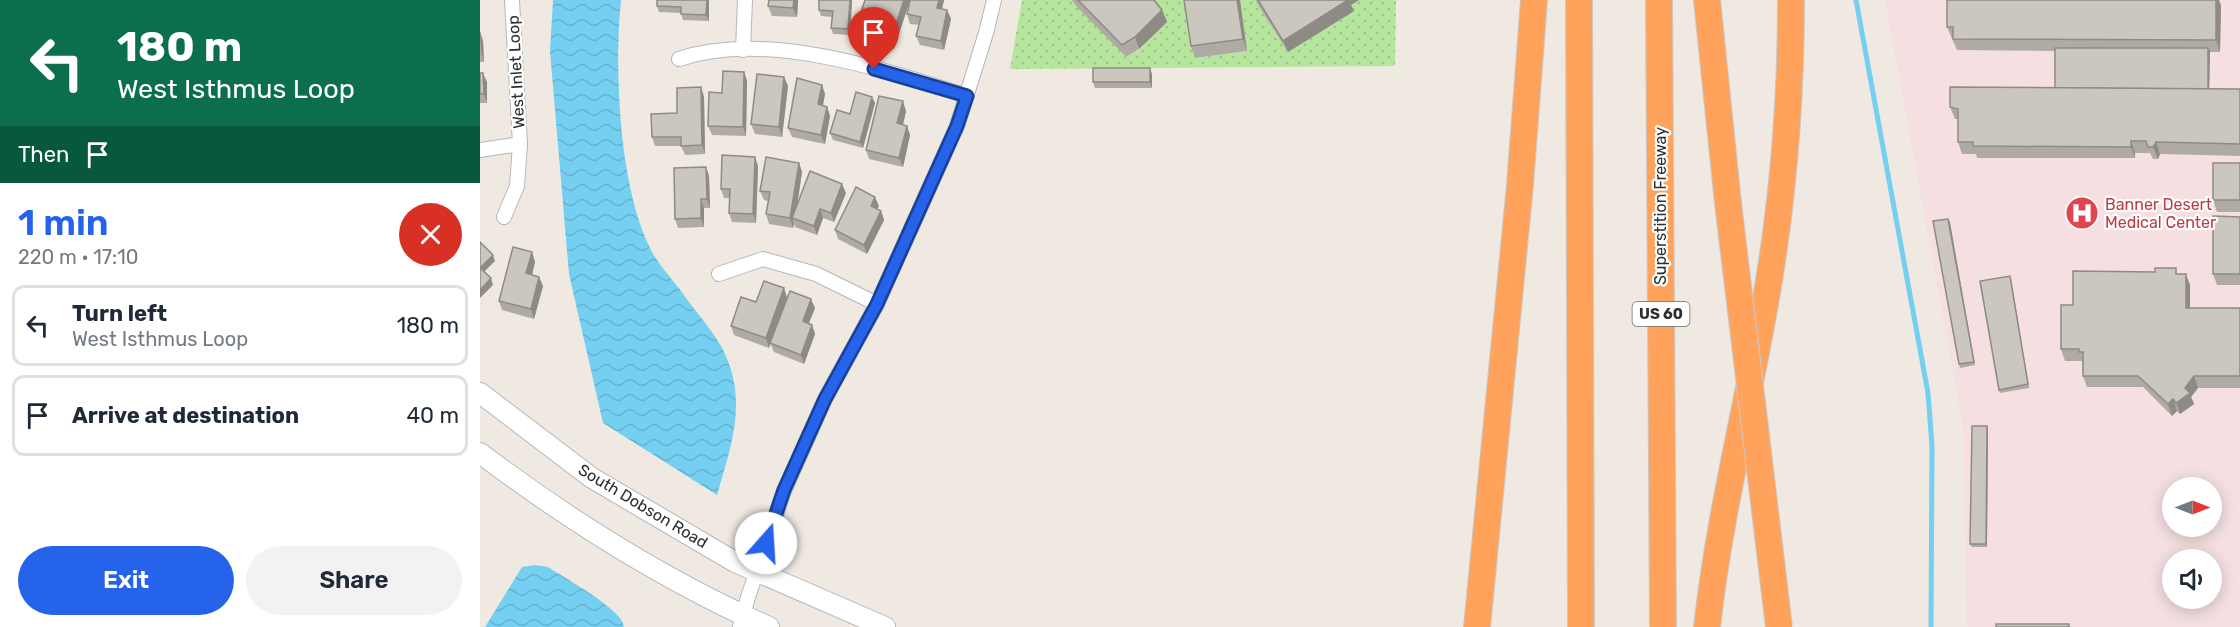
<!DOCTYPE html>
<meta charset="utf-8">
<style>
:root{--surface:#fff;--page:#f2f2f3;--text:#1f2937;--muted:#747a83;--line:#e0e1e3;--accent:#2563eb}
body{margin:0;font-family:Rubik,sans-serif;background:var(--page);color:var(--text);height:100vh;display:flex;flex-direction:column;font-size:22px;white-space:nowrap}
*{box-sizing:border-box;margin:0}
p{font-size:20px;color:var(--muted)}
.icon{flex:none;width:33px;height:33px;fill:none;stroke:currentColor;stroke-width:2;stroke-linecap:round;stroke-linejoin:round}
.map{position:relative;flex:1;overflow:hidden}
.sheet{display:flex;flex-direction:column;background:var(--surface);width:480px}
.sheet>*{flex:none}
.hud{background:#0b6e4f;color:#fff;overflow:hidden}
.needle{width:39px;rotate:90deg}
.controls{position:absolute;left:1682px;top:477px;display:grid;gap:12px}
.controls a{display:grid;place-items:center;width:60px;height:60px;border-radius:50%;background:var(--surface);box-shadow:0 3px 15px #0003;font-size:30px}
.pin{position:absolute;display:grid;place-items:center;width:51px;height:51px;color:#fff;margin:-62px -26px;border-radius:50% 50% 50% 0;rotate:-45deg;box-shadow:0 0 6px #0007}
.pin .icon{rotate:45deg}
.me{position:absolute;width:66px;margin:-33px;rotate:19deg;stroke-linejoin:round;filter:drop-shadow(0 0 4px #0008)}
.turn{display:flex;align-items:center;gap:21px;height:126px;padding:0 18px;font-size:27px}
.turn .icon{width:78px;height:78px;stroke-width:2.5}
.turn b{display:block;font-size:42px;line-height:51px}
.then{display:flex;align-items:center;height:57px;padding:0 18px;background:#0003;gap:12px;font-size:22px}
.round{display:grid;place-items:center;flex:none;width:63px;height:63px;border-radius:32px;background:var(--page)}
.headline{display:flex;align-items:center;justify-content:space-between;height:102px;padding:0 18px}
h1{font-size:36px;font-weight:600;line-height:45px;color:var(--accent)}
.primary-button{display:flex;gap:12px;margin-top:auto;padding:12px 18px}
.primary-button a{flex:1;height:69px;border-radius:36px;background:var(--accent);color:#fff;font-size:24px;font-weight:600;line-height:69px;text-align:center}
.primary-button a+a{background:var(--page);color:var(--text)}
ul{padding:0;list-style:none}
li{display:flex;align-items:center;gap:18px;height:81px;margin:0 12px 9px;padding:0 6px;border:3px solid var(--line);border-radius:12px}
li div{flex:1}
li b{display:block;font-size:22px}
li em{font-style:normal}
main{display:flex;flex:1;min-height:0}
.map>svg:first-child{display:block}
</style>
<main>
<section class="sheet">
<div class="hud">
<div class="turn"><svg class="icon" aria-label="left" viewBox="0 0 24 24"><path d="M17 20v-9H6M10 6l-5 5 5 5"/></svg><div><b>180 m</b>West Isthmus Loop</div></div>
<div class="then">Then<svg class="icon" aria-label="arrive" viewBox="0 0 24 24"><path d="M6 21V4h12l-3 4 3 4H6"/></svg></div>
</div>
<div class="headline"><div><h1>1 min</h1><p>220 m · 17:10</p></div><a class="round" style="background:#d93025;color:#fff"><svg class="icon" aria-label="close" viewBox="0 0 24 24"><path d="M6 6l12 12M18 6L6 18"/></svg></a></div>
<ul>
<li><svg class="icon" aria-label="left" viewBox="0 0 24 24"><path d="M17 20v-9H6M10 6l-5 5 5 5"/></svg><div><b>Turn left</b><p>West Isthmus Loop</p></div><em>180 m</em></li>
<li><svg class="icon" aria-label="arrive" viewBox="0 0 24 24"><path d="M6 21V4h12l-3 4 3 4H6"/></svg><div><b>Arrive at destination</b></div><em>40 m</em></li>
</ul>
<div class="primary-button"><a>Exit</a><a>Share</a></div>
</section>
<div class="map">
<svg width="1760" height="627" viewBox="0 0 1760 627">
<defs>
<pattern id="park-dots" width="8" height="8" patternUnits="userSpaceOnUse" patternTransform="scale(1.5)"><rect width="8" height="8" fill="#b6e59e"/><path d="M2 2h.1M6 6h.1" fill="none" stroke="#9dc588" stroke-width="1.8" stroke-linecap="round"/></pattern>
<pattern id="water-waves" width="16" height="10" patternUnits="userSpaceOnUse" patternTransform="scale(1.5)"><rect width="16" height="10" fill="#75cff0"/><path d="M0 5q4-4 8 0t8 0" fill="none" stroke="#66b2ce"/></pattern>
</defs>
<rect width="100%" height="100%" fill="#efe9e1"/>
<path fill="#f5dfe0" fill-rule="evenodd" d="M 1405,0 L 1760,0 L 1760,627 L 1487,627 L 1483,426 ZM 1692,488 L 1731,488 L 1731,526 L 1692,526 ZM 1692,560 L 1731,560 L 1731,598 L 1692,598 Z"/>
<polygon fill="url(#park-dots)" points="542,0 594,0 646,57 660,49 686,22 669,0 707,0 716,58 767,51 760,0 786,0 808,52 873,11 871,5 879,0 916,0 915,66 530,69"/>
<g fill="url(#water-waves)">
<path d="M 73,0 L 141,0 C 134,69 139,188 171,250 C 180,267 195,282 206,298 C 217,313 231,329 241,346 C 269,398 252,443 237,495 L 123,423 L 89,274 L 70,51 Z"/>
<path d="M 55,565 L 68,567 C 83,577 144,610 144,627 L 5,627 L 42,567 Z"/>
</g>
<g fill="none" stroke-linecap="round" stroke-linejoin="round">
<polyline stroke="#75cff0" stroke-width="5" points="1376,0 1448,393 1452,446 1451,627"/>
<defs>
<g id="street">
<polyline points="263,50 265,0"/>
<path d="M 199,59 C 285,30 403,69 487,96"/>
<polyline points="0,150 40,144 32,0"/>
<polyline points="24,217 37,186 40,144"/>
<polyline points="239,274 283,259 336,274 397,304"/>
<polyline points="260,627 268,597 304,491 345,399 397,304 477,126 506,33 514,0"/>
</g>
<g id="secondary">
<polyline points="0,393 112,478 255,562 405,627"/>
<path d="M 0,453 C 90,521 186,581 289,627"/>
</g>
<g id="highway">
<polyline points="1099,0 1101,627"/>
<polyline points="1179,0 1183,627"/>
<polyline points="1227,0 1248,203"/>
<polyline points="997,627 1040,185 1054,0"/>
<path d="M 1227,627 C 1239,518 1266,412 1285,304 C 1303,203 1311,102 1311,0"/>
</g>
</defs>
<use href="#street" stroke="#b4b7c1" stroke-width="16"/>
<use href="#secondary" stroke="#b4b7c1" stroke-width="22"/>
<use href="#highway" stroke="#c9c9c9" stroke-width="28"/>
<use href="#street" stroke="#fff" stroke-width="14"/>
<use href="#secondary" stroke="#fff" stroke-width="20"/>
<use href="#highway" stroke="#ffa35c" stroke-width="26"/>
<defs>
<polyline id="highway-bridge" points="1248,203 1299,627"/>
</defs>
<use href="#highway-bridge" stroke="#c9c9c9" stroke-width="28" stroke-linecap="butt"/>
<use href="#highway-bridge" stroke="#ffa35c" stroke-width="26"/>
</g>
<g fill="#afaba4">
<polygon points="229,0 229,21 203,20 201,13 179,12 177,6"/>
<polygon points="289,0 318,0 317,17 292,16 288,6"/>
<polygon points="372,0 370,35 353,34 351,28 352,17 341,16 339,10"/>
<polygon points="385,0 464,0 462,9 467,10 471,19 464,50 440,45 436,36 439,25 430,24 427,14 430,0 414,49 396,43 393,33 397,22 386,18 382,9"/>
<polygon points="592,0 674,0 682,10 687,22 659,49 646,57 598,8"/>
<polygon points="760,0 767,51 715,58 711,46"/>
<polygon points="776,0 879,0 871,5 874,11 808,52 778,5"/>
<polygon points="1741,5 1740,52 1730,52 1729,89 1760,89 1760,156 1680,154 1678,159 1673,159 1670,153 1655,153 1655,158 1497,158 1496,154 1482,154 1478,142 1478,119 1475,119 1470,107 1575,88 1575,51 1477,50 1467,27"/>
<polygon points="0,31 3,41 4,62 0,62"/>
<polygon points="264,72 267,81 266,136 232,135 228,126 242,93"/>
<polygon points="0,73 7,82 7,103 0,103"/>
<polygon points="672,74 672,88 615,88 613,82"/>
<polygon points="304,77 308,86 302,137 275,134 271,124"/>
<polygon points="221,87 224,97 225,154 205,155 201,146 175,146 172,137 197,113"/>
<polygon points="345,94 343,106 347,107 350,116 345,144 312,137 308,128"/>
<polygon points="392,97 395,103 383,148 353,140 350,133 370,114"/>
<polygon points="426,111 423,125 427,126 430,135 423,167 389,159 386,150"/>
<polygon points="319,163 322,172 317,206 366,193 354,222 343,218 337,235 315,227 314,223 313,228 289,224 286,214 288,201 284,200 280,191"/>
<polygon points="1760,163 1760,212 1737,212 1733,200"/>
<polygon points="278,166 276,223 252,222 249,213 249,198 244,198 241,189"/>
<polygon points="226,167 229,176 230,208 224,208 224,227 198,228 195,219"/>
<polygon points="399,206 397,209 401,211 404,220 387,254 358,239 355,230"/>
<polygon points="1760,217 1760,285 1737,285 1733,274"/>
<polygon points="1468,219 1495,365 1480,368 1479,364"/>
<polygon points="52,252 55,262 52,275 63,286 54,319 22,310 19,301"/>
<polygon points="1698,274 1710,285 1710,308 1760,308 1760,388 1718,388 1711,397 1714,404 1700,414 1697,411 1692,416 1663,387 1607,387 1603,376 1602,361 1585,361 1581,349 1593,305"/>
<polygon points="1531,279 1549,388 1520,393 1519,390"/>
<polygon points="307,297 335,308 329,323 332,325 335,334 324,364 294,352 290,343 289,348 254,335 251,326 276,302"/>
<polygon points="1508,429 1507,547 1492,547 1490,544"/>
</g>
<g fill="#8e8b86">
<polygon points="227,0 229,0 229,21 226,15"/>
<polygon points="314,0 318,0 317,17 313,8"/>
<polygon points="370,0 372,0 370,35 368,29"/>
<polygon points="424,0 430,0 414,49 411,39"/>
<polygon points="459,0 464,0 460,17 457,8"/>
<polygon points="757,0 760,0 767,51 763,39"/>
<polygon points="868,0 879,0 871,5 874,11 808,52 803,41"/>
<polygon points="1736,0 1739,0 1741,5 1740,52 1736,40"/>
<polygon points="467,10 471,19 464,50 461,41"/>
<polygon points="682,10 687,22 659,49 655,37"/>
<polygon points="0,31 3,41 4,62 1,52"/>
<polygon points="1728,48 1730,51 1729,100 1728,97"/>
<polygon points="670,68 672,74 672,88 670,82"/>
<polygon points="264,72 267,81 266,136 263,127"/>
<polygon points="3,73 7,82 7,103 4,94"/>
<polygon points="304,77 308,86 302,137 299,127"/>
<polygon points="342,85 345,94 341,114 338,104"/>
<polygon points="221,87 224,97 225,154 222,145"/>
<polygon points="392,97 395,103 383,148 380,142"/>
<polygon points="423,101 426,111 421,133 417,123"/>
<polygon points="347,107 350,116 345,144 341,135"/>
<polygon points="427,126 430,135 423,167 419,158"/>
<polygon points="1651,141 1655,153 1655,158 1651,147"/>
<polygon points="1676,142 1680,154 1678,159 1673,147"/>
<polygon points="275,157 278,166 276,223 273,214"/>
<polygon points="319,163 322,172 315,219 312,218 314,223 313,228 310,218"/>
<polygon points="226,167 229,176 230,208 227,199"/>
<polygon points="362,184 366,193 354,222 351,213"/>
<polygon points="395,197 399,206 394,215 391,206"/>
<polygon points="221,199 224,208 224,227 221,218"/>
<polygon points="340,209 343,218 337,235 334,226"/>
<polygon points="401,211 404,220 387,254 384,245"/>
<polygon points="1468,219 1470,222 1495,365 1494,362"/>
<polygon points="52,252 55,262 50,283 46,273"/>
<polygon points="13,255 15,261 2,274 0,268"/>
<polygon points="1706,274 1710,285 1710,319 1706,308"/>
<polygon points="1530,276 1531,279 1549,388 1548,384"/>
<polygon points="59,277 63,286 54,319 51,309"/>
<polygon points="11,278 13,285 0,298 0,290"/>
<polygon points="304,288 307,297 289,348 286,338"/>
<polygon points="331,299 335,308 326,330 323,321"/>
<polygon points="332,325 335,334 324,364 321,355"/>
<polygon points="1714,376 1718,388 1711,397 1714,404 1700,414 1696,403 1705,388"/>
<polygon points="1693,399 1697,411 1692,416 1688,404"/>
<polygon points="1507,426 1508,429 1507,547 1506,544"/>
</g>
<g fill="#cbc7bf" stroke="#8e8b86" stroke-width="1.5">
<polygon points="177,0 227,0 226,15 201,14 201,7 177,6"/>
<polygon points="289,0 314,0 313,8 288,6"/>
<polygon points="339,0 370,0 368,29 351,28 353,11 339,10"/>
<polygon points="385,0 424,0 411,39 393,33 399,14 382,9"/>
<polygon points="430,0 459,0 457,8 467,10 461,41 436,36 441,17 427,14"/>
<polygon points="598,0 674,0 682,10 655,37 642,45"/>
<polygon points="704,0 757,0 763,39 711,46"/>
<polygon points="778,0 868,0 803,41"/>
<polygon points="1467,0 1736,0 1736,40 1473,39 1473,27 1467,27"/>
<polygon points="1575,48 1728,48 1728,89 1575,88"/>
<rect x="613" y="68" width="57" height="14"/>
<polygon points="243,71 264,72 263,127 228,126 229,92 242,93"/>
<polygon points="0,73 3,73 4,94 0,94"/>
<polygon points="277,74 304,77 299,127 271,124"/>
<polygon points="317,78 342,85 338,104 347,107 341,135 308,128"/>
<polygon points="221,87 222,145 201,146 201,137 172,137 171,114 197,113 197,88"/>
<polygon points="1470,87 1760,89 1760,144 1676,142 1673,147 1668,147 1666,141 1651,141 1651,147 1493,146 1493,142 1478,142 1478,109 1470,107"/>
<polygon points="376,92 392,97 380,142 350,133 357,110 370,114"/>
<polygon points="399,96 423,101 417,123 427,126 419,158 386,150"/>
<polygon points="242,155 275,157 273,214 249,213 250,189 241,189"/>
<polygon points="286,157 319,163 310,218 286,214 290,192 280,191"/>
<rect x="1733" y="163" width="27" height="37"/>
<polygon points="226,167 227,199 221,199 221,218 195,219 194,168"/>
<polygon points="330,171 362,184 351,213 340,209 334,226 312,218"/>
<polygon points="376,187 395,197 391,206 401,211 384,245 355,230"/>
<polygon points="1733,216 1760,217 1760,274 1733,274"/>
<polygon points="1468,219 1494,362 1479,364 1453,221"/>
<polygon points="0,242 13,255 0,268"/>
<polygon points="33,247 52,252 46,273 59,277 51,309 19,301"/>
<polygon points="0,268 11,278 0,290"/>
<polygon points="1675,268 1696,268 1696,274 1706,274 1706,308 1760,308 1760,376 1714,376 1705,388 1710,393 1696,403 1693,399 1688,404 1658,376 1603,376 1603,352 1599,352 1599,349 1581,349 1581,305 1593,305 1593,271 1675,272"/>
<polygon points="1530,276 1548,384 1519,390 1500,281"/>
<polygon points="284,281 304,288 286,338 251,326 261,297 276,302"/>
<polygon points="310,291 331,299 323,321 332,325 321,355 290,343"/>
<polygon points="1492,426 1507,426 1506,544 1490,544"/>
<rect x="1516" y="624" width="73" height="3"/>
</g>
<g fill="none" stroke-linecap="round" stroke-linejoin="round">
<defs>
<polyline id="route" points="286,543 304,490 345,399 397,304 477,126 487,96 394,69"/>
</defs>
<use href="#route" stroke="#184099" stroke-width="15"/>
<use href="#route" stroke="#2563eb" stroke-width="10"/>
</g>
<defs>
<symbol id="hospital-disc" viewBox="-11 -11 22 22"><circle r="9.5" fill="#e0444e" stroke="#fff"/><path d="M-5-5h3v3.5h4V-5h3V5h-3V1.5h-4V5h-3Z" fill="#fff"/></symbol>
</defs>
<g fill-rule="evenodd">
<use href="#hospital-disc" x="1583" y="194" width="38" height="38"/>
</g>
<g text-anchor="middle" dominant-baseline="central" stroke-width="4.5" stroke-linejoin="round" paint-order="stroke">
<rect fill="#fff" stroke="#6d6d6d" stroke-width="1.5" x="1152.5" y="302" width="57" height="24" rx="4.5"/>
<g font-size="15" font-weight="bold" fill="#2e2e2e">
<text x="1181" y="314">US 60</text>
</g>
<g font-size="16" fill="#2e2e2e" stroke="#fff">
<text transform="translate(36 72) rotate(-93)">West Inlet Loop</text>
<text transform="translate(1180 206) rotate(-90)">Superstition Freeway</text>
<text transform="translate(163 506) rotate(31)">South Dobson Road</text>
</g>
<g font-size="16" fill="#be3a42" stroke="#fff" text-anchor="start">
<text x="1625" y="204">Banner Desert<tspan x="1625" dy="18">Medical Center</tspan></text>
</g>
</g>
</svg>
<div class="controls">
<a><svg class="needle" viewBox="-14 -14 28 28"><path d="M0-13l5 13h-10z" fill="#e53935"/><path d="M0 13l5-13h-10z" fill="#747a83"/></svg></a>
<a><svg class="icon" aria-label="sound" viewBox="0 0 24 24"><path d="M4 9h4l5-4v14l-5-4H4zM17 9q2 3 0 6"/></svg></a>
</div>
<div class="pin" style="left:394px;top:69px;background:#d93025"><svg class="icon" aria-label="arrive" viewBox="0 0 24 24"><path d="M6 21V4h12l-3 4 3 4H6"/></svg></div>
<svg class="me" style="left:286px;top:543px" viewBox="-20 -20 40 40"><circle r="19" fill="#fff"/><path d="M0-13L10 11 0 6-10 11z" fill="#2563eb"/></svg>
</div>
</main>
